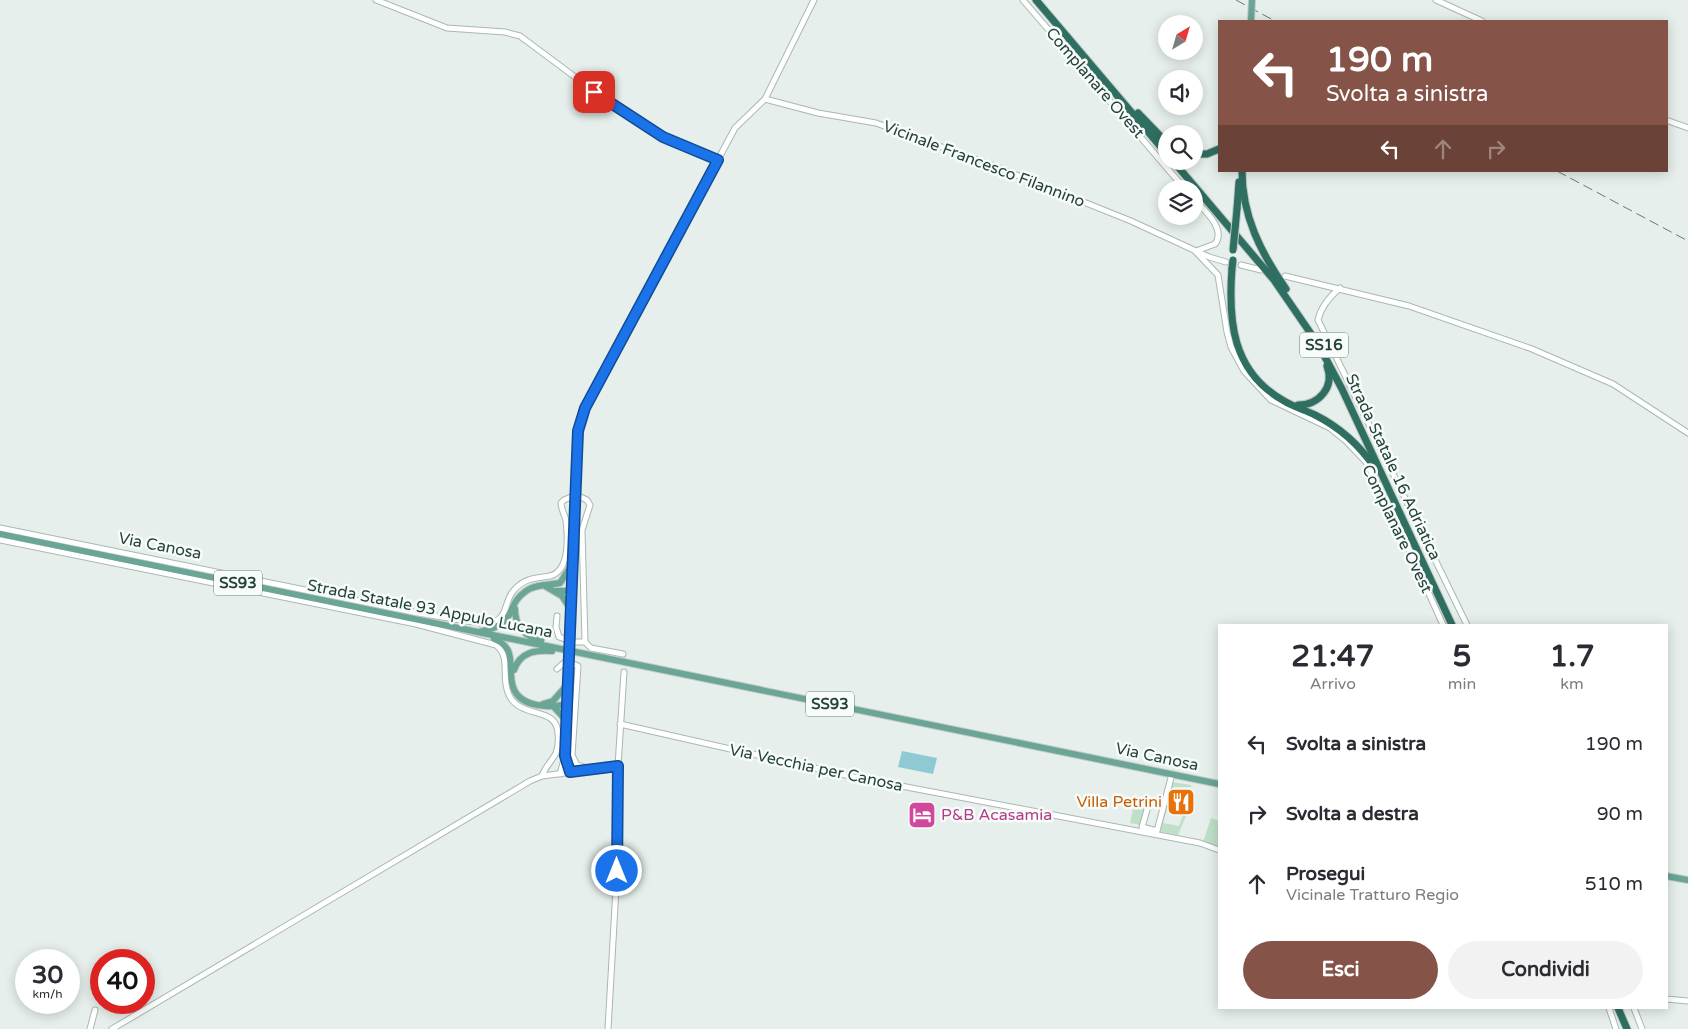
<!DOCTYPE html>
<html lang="it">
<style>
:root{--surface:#fff;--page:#f2f2f3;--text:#2b2b33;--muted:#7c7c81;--accent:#855347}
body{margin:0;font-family:"Varela Round",sans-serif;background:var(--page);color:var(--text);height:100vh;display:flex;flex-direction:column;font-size:19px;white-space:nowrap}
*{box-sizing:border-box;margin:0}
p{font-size:16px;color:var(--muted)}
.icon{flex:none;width:28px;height:28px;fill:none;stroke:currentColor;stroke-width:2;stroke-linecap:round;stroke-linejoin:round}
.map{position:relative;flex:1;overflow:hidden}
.sheet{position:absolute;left:1218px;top:624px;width:450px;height:385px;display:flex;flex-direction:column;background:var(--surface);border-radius:0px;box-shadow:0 2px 12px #0003}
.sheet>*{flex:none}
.guide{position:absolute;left:1218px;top:20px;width:450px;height:152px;border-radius:0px;box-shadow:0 2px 12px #0003;background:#855347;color:#fff;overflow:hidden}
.needle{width:32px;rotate:37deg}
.fabs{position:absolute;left:1158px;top:15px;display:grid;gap:10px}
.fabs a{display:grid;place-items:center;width:45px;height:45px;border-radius:50%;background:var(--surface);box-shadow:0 2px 12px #0003;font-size:25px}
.speed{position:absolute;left:15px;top:949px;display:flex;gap:10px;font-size:25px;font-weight:700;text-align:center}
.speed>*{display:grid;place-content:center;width:65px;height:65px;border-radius:50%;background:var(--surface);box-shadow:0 2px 12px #0003;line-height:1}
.speed small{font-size:12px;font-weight:400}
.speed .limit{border:8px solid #d22;background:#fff;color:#111}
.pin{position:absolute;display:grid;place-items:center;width:42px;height:42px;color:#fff;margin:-21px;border-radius:10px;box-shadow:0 2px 8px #0006}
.me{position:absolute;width:55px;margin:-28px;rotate:0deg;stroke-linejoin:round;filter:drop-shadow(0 0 4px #0008)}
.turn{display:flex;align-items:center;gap:18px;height:105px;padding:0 25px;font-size:22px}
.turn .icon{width:65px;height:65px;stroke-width:2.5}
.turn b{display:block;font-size:35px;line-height:42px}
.lanes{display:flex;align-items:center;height:48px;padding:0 25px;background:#0003;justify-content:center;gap:25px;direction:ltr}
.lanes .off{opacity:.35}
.eta{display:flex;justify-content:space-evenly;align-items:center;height:85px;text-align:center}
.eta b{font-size:30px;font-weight:700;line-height:35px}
.button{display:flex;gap:10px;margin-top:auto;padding:10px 25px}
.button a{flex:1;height:58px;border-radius:30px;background:var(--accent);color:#fff;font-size:20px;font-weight:700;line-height:58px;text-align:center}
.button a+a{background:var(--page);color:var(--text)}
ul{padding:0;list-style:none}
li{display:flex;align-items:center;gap:15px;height:70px;padding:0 25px}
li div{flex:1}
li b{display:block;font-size:19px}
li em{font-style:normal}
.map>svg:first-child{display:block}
</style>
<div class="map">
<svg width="1688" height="1029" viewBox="0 0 1688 1029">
<rect width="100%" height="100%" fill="#e6efeb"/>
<g fill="#bfe0c8">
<polygon points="1171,782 1191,785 1191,787 1173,787 1163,823 1179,826 1183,815 1188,811 1178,835 1158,831"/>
<polygon points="1135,800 1146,803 1140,825 1130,823"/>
<polygon points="1211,818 1219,821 1219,848 1203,842"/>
</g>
<polygon fill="#8ec9d4" points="902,751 937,758 933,774 898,767"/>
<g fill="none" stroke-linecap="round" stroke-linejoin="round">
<defs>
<g id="minor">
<polyline points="376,0 447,28 505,32 520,36 610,103 663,137 718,160"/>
<polyline points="1023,0 1185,189"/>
<polyline points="1436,0 1482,21"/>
<polyline points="765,99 818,113 876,123 994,166 1131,221 1209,257 1226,262"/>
<polyline points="1666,120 1688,128"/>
<path d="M 1194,199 C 1203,209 1227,229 1215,244 L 1196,251"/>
<polyline points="1196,252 1218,275 1227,332 1231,347 1244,371 1271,400 1330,428 1346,441 1366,462 1395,518 1443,625"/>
<polyline points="1241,265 1261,270"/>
<polyline points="1285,276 1409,306 1532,349 1613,384 1688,433"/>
<path d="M 1340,288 C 1329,297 1321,307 1318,320 L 1467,625"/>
<polyline points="576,495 587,500 590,505 582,530 585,642 591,648 623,654"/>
<path d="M 0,528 L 418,613 L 485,624 C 512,620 501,603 515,589 C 525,578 536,578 550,576 C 570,571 568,537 566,521 C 565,515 561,509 561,503 L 564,500 L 576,495"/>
<path d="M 0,540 L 416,624 L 496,645 C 512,658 500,677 509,695 C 521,720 557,705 558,734 C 559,740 558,747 556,753 C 552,761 545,767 542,776"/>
<polyline points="571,610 579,431 585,408 735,128 765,99 814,0"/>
<polyline points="557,616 556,627 559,637 574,642 585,642"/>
<polyline points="557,669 566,661 578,666 572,755 577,765 591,769"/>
<polyline points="620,724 854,777 1200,843 1219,850"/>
<polyline points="565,756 570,772"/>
<polyline points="560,774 565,756 568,684"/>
<polyline points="1155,801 1164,804"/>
<polyline points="1149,803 1142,827 1157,831 1172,774"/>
<polyline points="1666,999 1688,1001"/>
<polyline points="1609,1008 1616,1029"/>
<polyline points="1634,1008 1642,1029"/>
<polyline points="90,1029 95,1010"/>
<polyline points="112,1029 530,781 542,776 618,766"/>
<polyline points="608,1029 617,871 618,766 624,672"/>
</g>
<g id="major">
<polyline points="0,534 1219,784"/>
<polyline points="545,586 562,596 571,610"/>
<polyline points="555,591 567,591 572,588"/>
<path d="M 515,609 C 515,626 525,637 541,641"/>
<path d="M 479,632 C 521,623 503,607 526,591 C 535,584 550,585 560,583 L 573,563"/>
<path d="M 494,639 C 518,648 507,668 513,687 C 520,708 550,708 568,704"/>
<path d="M 514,670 C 520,652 535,650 552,651"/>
<polyline points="543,704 553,701 568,684"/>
<polyline points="554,707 564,718 566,728"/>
<polyline points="1666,876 1688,880"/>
</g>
<g id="highway">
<polyline points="1036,0 1166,153"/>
<polyline points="1138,113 1166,142"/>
<polyline points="1194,154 1207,154 1219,149"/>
<polyline points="1173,161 1274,280 1318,344 1342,389 1452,625"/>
<path d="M 1242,171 C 1242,216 1261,253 1286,289"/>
<polyline points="1237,209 1239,182"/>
<path d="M 1232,268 C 1228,321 1232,372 1284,401 C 1294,407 1305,410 1315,415 C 1339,427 1360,446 1375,468"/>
<path d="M 1298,405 C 1319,405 1335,387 1327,366"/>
<polyline points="1618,1008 1627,1029"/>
</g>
</defs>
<use href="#minor" stroke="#a8b8b2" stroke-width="7"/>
<use href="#major" stroke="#c2cac8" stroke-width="8"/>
<use href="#highway" stroke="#c2cac8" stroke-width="9"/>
<use href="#minor" stroke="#fff" stroke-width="5"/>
<use href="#major" stroke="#6aa596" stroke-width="6"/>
<use href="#highway" stroke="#2f6f62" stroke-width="7"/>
<g stroke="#5f7d75" stroke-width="1" stroke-dasharray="10 5" stroke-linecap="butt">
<polyline points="1236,0 1275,21"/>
<polyline points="1557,171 1688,241"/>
</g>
<defs>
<polyline id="minor-bridge" points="568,684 571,610"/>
<polyline id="major-bridge" points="1251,21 1252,0"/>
<g id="highway-bridge">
<polyline points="1233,250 1237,209"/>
<polyline points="1232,268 1233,260"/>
</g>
</defs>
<use href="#minor-bridge" stroke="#a8b8b2" stroke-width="7" stroke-linecap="butt"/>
<use href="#major-bridge" stroke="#c2cac8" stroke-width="8" stroke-linecap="butt"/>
<use href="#highway-bridge" stroke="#c2cac8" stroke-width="9" stroke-linecap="butt"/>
<use href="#minor-bridge" stroke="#fff" stroke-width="5"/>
<use href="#major-bridge" stroke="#6aa596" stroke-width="6"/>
<use href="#highway-bridge" stroke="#2f6f62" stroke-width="7"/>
</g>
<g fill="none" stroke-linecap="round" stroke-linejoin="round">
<defs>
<polyline id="route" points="594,92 663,137 718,160 585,408 578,431 565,756 570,772 618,766 617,871"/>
</defs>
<use href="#route" stroke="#114b97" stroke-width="12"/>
<use href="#route" stroke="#1a73e8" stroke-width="9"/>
</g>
<defs>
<symbol id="restaurant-square" viewBox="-11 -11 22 22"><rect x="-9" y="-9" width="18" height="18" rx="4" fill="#e8710a" stroke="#f7fbf9"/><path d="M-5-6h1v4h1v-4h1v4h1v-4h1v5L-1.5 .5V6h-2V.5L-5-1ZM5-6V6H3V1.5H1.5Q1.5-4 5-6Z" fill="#fff"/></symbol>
<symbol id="hotel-square" viewBox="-11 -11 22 22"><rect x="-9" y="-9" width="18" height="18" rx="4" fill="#d1479c" stroke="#f7fbf9"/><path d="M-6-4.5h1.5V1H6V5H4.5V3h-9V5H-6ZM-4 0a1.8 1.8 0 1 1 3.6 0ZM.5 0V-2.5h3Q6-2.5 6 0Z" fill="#fff"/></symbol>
</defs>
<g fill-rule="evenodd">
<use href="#restaurant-square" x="1165" y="786" width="32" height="32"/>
<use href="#hotel-square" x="906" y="799" width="32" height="32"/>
</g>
<g text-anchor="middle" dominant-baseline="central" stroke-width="5" stroke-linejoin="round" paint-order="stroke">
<g fill="#f7fbf9" stroke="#637a73" stroke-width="1">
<rect x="1300" y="332.5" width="48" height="25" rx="4"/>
<rect x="214" y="570.5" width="48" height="25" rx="4"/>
<rect x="806" y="691.5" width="48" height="25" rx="4"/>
</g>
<g font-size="15" font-weight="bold" fill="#24423a">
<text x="1324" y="345">SS16</text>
<text x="238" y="583">SS93</text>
<text x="830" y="704">SS93</text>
</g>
<g font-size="16" fill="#24423a" stroke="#f7fbf9">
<text transform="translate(1095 83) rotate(49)">Complanare Ovest</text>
<text transform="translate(984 164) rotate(21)">Vicinale Francesco Filannino</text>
<text transform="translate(1393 467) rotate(65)">Strada Statale 16 Adriatica</text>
<text transform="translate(1397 529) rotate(64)">Complanare Ovest</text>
<text transform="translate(160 546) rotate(11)">Via Canosa</text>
<text transform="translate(430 609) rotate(11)">Strada Statale 93 Appulo Lucana</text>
<text transform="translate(1157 757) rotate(12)">Via Canosa</text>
<text transform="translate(816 768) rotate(12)">Via Vecchia per Canosa</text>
</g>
<g font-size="16" fill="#c56008" stroke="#f7fbf9" text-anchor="end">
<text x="1162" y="802">Villa Petrini</text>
</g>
<g font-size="16" fill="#b23c85" stroke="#f7fbf9" text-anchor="start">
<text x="941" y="815">P&amp;B Acasamia</text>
</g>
</g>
</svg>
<div class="fabs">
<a><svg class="needle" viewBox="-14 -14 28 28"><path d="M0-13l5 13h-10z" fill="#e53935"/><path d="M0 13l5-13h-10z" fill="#7c7c81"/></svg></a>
<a><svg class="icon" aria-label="sound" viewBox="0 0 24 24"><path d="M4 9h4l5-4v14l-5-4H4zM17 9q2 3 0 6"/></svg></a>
<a><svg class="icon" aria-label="search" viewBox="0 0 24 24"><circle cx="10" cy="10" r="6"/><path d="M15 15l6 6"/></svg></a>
<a><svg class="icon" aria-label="layers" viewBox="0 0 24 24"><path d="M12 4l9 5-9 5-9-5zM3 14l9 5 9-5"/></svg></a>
</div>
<div class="speed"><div>30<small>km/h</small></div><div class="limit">40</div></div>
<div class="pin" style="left:594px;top:92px;background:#d93025"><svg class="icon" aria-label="arrive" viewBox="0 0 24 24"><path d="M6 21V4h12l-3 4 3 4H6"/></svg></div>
<svg class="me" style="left:617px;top:871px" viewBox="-20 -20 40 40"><circle r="17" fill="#1a73e8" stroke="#fff" stroke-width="3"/><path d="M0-11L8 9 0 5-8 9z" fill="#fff"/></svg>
<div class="guide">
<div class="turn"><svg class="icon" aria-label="left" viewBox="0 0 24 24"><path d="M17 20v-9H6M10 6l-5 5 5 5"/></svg><div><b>190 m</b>Svolta a sinistra</div></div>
<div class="lanes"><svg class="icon" aria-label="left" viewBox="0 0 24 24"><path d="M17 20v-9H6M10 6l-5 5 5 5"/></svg><svg class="icon off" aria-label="ahead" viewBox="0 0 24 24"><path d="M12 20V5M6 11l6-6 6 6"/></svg><svg class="icon off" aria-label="right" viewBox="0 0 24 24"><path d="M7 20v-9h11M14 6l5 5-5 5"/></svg></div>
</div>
<section class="sheet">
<div class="eta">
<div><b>21:47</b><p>Arrivo</p></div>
<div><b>5</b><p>min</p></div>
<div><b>1.7</b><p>km</p></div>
</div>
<ul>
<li><svg class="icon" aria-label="left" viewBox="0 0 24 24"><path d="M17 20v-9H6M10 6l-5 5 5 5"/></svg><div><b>Svolta a sinistra</b></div><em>190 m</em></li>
<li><svg class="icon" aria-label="right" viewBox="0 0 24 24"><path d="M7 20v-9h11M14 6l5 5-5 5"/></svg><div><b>Svolta a destra</b></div><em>90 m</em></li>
<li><svg class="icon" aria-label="ahead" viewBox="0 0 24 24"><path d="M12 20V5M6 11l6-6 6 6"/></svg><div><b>Prosegui</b><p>Vicinale Tratturo Regio</p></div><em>510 m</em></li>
</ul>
<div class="button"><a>Esci</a><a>Condividi</a></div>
</section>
</div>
